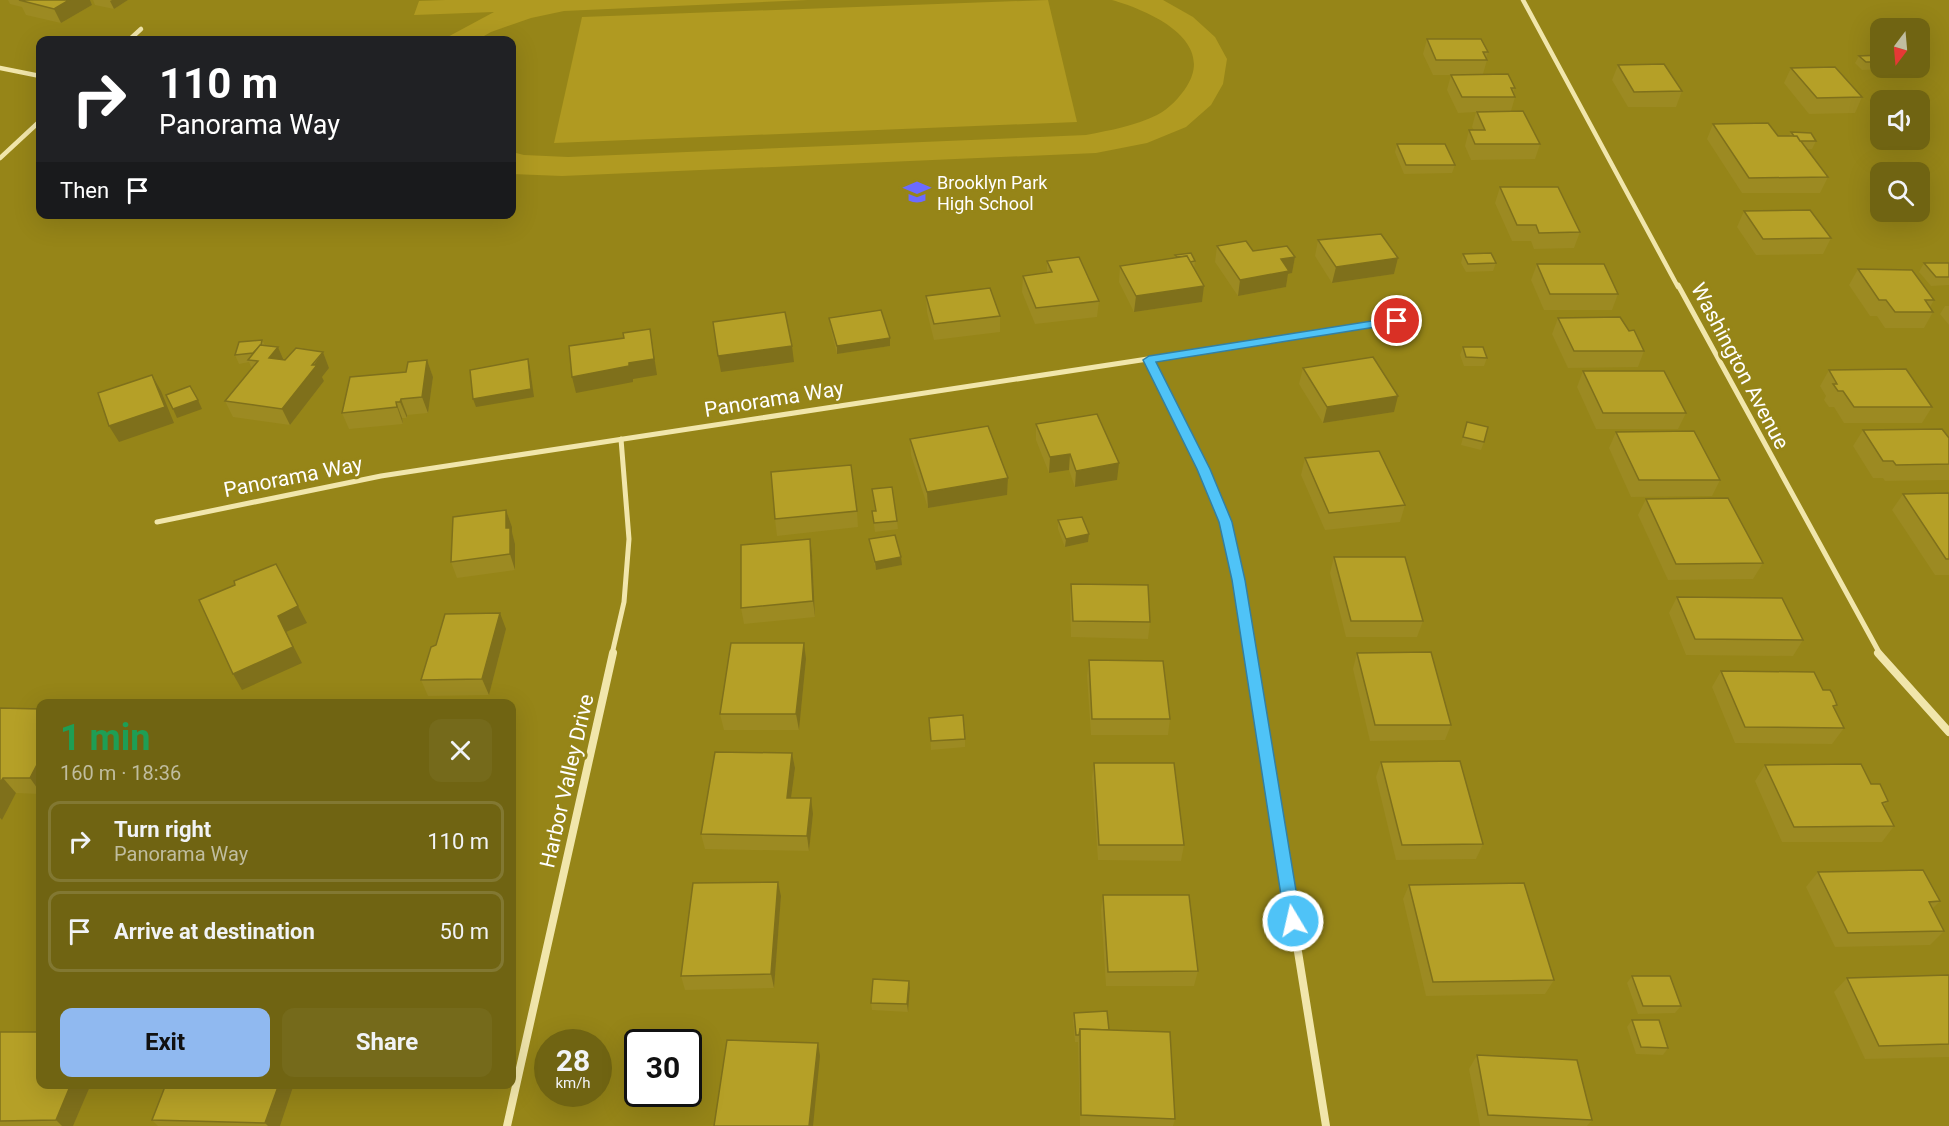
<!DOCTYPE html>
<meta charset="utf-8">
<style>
:root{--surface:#706412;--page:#756a1b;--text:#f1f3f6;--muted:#c0bd9f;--line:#827832;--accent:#90b9f0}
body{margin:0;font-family:Roboto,sans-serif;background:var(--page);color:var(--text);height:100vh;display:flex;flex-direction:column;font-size:22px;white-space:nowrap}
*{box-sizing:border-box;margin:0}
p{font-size:20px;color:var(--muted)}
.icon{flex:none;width:33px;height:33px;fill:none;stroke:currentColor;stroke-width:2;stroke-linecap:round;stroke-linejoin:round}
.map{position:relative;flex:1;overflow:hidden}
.drawer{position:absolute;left:36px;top:699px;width:480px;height:390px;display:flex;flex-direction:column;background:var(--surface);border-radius:12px;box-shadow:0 6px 24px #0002}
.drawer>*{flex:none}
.guide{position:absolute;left:36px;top:36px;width:480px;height:183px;border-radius:12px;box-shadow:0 6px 24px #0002;background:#202124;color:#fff;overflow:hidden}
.needle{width:39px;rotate:196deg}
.fabs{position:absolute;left:1870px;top:18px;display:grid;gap:12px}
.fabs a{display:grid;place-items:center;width:60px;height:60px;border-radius:12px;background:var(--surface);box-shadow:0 6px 24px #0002;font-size:30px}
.speed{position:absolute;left:534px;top:1029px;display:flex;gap:12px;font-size:30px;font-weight:700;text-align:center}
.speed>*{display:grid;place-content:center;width:78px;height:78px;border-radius:50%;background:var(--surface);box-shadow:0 6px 24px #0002;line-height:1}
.speed small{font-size:15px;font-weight:400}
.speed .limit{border:3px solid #111;border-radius:9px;background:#fff;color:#111}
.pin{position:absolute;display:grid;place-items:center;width:51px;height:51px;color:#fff;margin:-26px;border:3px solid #fff;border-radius:50%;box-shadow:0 2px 6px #0007}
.me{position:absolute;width:66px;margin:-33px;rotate:351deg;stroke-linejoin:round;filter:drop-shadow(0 0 4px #0008)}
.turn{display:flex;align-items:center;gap:21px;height:126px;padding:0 24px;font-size:27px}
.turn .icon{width:78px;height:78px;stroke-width:2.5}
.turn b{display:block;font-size:42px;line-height:51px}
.then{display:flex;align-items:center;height:57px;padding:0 24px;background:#0003;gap:12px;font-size:22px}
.round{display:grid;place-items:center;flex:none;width:63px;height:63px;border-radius:12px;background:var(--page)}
.overview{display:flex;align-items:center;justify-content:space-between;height:102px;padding:0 24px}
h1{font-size:36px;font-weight:700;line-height:45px;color:#1e9e55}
.cta{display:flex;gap:12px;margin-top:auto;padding:12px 24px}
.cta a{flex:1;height:69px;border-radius:12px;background:var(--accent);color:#111;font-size:24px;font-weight:700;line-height:69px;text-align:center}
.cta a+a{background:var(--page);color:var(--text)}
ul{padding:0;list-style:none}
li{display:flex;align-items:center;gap:18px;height:81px;margin:0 12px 9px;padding:0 12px;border:3px solid var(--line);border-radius:12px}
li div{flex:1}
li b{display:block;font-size:22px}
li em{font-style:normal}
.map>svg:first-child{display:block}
</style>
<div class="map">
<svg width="1949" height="1126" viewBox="0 0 1949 1126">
<rect width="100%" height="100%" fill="#968518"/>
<g fill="#b09a21">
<polygon points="445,0 808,0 564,11 531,18 491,32 477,40 442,40 494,12 414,15 419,1"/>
<polygon points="1048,0 1077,122 554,143 582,17"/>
<path d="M 1112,0 L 1163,0 L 1193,17 L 1215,37 L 1227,59 L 1223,84 L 1211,105 L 1186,127 L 1147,143 L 1096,153 L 562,176 L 512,174 L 512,152 L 524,155 L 568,157 L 1086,135 C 1111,130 1135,126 1157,115 C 1169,109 1180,97 1187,86 C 1216,39 1147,10 1112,0 Z"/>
</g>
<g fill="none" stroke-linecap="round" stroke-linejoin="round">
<g stroke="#f1e6ab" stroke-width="4.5">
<polyline points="1523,0 1678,287"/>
<polyline points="129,40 141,29"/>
<polyline points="0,68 40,76"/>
<polyline points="0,158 40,121"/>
</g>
<g stroke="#f1e6ab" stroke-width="5">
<polyline points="1678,285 1880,654"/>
<polyline points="1149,360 1203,469 1226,522 1250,654"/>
<polyline points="157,522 381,476 1397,321"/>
<polyline points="612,654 624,602 629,539 621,439"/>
</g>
<g stroke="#f1e6ab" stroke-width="8">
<polyline points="1250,653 1326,1126"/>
<polyline points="1878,653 1949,732"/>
<polyline points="507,1126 613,653"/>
</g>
</g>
<g fill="#9c8a22">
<polygon points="8,0 90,0 92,5 61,23 26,15 22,7 10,4"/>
<polygon points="93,0 128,0 114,9 95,5"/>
<polygon points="1427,39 1488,52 1486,58 1487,60 1483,74 1515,88 1513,93 1515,97 1511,111 1540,144 1535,159 1471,160 1465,146 1469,130 1474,130 1472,127 1476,112 1458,113 1447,90 1451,75 1433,75 1423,54"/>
<polygon points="1881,55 1881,68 1887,68 1886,69 1862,70 1855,63 1859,56"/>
<polygon points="1618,65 1682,91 1676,107 1628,107 1612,80"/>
<polygon points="1791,68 1862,97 1855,113 1809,114 1784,83"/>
<polygon points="1713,124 1778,136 1789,136 1791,132 1816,141 1812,149 1806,149 1828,177 1820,193 1742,193 1707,139"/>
<polygon points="1397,144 1455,165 1452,173 1404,174 1395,152"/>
<polygon points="1500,187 1580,232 1574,248 1534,249 1531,241 1512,241 1495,203"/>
<polygon points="1744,211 1831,238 1823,254 1756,255 1737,227"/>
<polygon points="1318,240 1398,258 1394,274 1332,283 1315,256"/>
<polygon points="1217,246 1295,257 1292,273 1288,274 1286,287 1238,296 1215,262"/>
<polygon points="1463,254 1496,263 1493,271 1466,272 1461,263"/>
<polygon points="1175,255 1195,261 1194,269 1204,286 1202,302 1134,312 1119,282 1120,266 1175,258"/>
<polygon points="1047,261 1099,301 1097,317 1035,324 1022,292 1023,276 1047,273"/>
<polygon points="1924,263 1949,263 1949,285 1931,286 1919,272"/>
<polygon points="1537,264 1618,294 1612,310 1544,310 1531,280"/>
<polygon points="1858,269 1934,300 1930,307 1933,312 1924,328 1885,328 1877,316 1870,316 1849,285"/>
<polygon points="926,296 1000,316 1000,332 934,340 927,312"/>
<polygon points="1945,306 1949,306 1949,325 1940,314"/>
<polygon points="829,318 890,346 837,354 830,326"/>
<polygon points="1558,318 1629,331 1644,351 1638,367 1568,368 1552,334"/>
<polygon points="262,340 265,345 278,347 284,360 323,352 329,368 322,377 324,381 290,425 233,417 225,401 252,369 249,362 239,364 235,355"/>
<polygon points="1463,347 1487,358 1484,366 1464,366 1460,355"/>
<polygon points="427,360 433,377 428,413 407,415 407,418 402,418 403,424 349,429 342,413 406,372"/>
<polygon points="1303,368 1394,412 1323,423 1299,384"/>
<polygon points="1829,370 1932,407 1922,423 1844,423 1834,407 1829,407 1824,400 1826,396 1820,386"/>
<polygon points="1583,371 1686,413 1678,429 1596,429 1577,387"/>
<polygon points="1467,422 1484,442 1481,450 1461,445"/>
<polygon points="1036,424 1117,480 1075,487 1069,470 1049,473 1036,440"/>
<polygon points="1863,430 1949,438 1949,480 1885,481 1883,478 1873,478 1853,446"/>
<polygon points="1616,432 1720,480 1712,496 1631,497 1609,448"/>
<polygon points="910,439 1008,478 1007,495 928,508 911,455"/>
<polygon points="1305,458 1405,505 1400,522 1325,530 1301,475"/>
<polygon points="872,489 897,521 898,529 875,532 872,511 875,511"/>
<polygon points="1949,493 1949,575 1935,575 1892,510 1903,494"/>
<polygon points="1646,499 1763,563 1753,579 1668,580 1638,515"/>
<polygon points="506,510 512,527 512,532 515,544 515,570 457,578 451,562"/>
<polygon points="857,511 858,527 777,536 775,519"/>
<polygon points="1058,520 1088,542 1065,547 1058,529"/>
<polygon points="810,539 812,555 815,617 744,624 741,608"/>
<polygon points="869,539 902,565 876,570 870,548"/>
<polygon points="1334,557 1423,621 1417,637 1346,637 1330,573"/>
<polygon points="1071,584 1150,622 1148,639 1071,637 1070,600"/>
<polygon points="1677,597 1803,640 1793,656 1686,655 1669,613"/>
<polygon points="506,629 489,695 428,696 421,680"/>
<polygon points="1357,653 1451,725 1445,740 1370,741 1353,669"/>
<polygon points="806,659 799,730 724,730 720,714"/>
<polygon points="1089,660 1170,719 1168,735 1091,735 1087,676"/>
<polygon points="1721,671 1823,690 1837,705 1834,709 1844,728 1832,744 1735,743 1712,687"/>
<polygon points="0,708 40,709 40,794 16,793 2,820 0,819"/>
<polygon points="929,718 965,739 965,747 931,750"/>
<polygon points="792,753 795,768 791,798 813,814 809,851 705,849 701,834"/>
<polygon points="1381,762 1483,844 1476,859 1396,860 1376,777"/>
<polygon points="1094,763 1184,845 1181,861 1098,860 1092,778"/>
<polygon points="1765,765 1871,784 1888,801 1884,806 1894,826 1882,842 1782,842 1755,781"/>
<polygon points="1818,872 1940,901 1933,908 1944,931 1930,945 1835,947 1806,887"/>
<polygon points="778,882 781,896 774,988 685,990 681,976"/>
<polygon points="1409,885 1554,980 1545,994 1426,996 1403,899"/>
<polygon points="1103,895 1198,971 1194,986 1106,986 1101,910"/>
<polygon points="1949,975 1949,1057 1865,1059 1834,992 1847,978"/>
<polygon points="1632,976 1681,1006 1675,1013 1638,1014 1627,983"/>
<polygon points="910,988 908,1012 872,1010 871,1003"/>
<polygon points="1074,1013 1109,1030 1175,1119 1173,1126 1080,1126 1078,1042 1075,1042 1073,1020"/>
<polygon points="1632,1020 1668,1048 1663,1055 1636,1054 1627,1027"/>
<polygon points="0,1032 40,1084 91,1084 73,1126 0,1126"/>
<polygon points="1477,1055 1592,1120 1587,1126 1480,1126 1469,1069"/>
<polygon points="166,1084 294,1084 280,1126 158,1126 152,1120"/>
</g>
<g fill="#7f701b">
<polygon points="69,0 90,0 92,5 61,23 54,9"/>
<polygon points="112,0 128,0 114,9 110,1"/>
<polygon points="1295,257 1292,273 1288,274 1286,287 1238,296 1240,280 1281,259"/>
<polygon points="1398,258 1394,274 1332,283 1336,267"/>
<polygon points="1204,286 1202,302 1134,312 1136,296"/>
<polygon points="650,329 657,375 633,379 633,382 576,393 572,377"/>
<polygon points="890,338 890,346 837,354 837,346"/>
<polygon points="792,346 794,362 721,372 718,356"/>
<polygon points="278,347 285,363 269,358"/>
<polygon points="323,352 329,368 322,377 324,381 290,425 282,409"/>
<polygon points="528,359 530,368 534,397 476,407 473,399"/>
<polygon points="427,360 433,377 428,413 422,397"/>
<polygon points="152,375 161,391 174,423 119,442 109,426"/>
<polygon points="1398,396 1394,412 1323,423 1327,407"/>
<polygon points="401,399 407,415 407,418 400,402"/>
<polygon points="198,400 202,409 177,418 173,409"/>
<polygon points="396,402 402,418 403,424 397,407"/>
<polygon points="1070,454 1069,470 1049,473 1050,457"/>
<polygon points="1119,463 1117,480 1075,487 1076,471"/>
<polygon points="1008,478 1007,495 928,508 927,492"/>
<polygon points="506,510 512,527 512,532 515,544 515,570 510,554 506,528"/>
<polygon points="1089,534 1088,542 1065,547 1066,539"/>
<polygon points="810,539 812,555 815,617 813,601"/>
<polygon points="901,557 902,565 876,570 875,562"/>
<polygon points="298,606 307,623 286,632 302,663 242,690 233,674 278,616"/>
<polygon points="500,613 506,629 489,695 482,679"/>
<polygon points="804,643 806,659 799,730 796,714"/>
<polygon points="792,753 795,768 789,813 787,798"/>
<polygon points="40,759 40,792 30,778"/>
<polygon points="3,778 16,793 2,820 0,818 0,783"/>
<polygon points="811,798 813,814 809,851 807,836"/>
<polygon points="778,882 781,896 774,988 771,974"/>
<polygon points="909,981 910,988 908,1012 907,1004"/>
<polygon points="818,1043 820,1056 813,1126 809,1126"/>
<polygon points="71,1084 91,1084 73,1126 62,1126 56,1120"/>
<polygon points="279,1084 294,1084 280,1126 268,1126 265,1123"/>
</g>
<g fill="#b5a027" stroke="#7f701b" stroke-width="1.5">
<polygon points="19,0 69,0 54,9"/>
<polygon points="1427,39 1481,39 1488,52 1483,52 1487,60 1436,60"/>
<polygon points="1881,55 1881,62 1866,62 1859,56"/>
<polygon points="1664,64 1682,91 1634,92 1618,65"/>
<polygon points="1835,67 1862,97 1817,98 1791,68"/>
<polygon points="1508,74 1515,88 1511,88 1515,97 1462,97 1451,75"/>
<polygon points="1523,111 1540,144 1475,144 1469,130 1485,130 1477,112"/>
<polygon points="1768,123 1778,136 1797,136 1828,177 1749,178 1713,124"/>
<polygon points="1791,132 1811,133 1816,141 1800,141 1797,136 1794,136"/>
<polygon points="1397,144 1445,144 1455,165 1406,165"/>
<polygon points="1500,187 1558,187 1580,232 1539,233 1536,225 1517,225"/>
<polygon points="1810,210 1831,238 1763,239 1744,211"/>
<polygon points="1381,234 1398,258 1336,267 1318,240"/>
<polygon points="1246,241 1253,251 1287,246 1295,257 1281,259 1289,271 1240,280 1217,246"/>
<polygon points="1191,253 1195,261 1190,262 1187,256 1177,257 1175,255"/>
<polygon points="1491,253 1496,263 1468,264 1463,254"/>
<polygon points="1187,256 1204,286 1136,296 1120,266"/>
<polygon points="1079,257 1099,301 1036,308 1023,276 1052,272 1047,261"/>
<polygon points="1924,263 1949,263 1949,277 1936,277"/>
<polygon points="1537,264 1604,264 1618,294 1550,294"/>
<polygon points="1858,269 1912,270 1934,300 1925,300 1933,312 1895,312 1886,300 1879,300"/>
<polygon points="990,288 1000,316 934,324 926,296"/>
<polygon points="881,310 890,338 837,346 829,318"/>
<polygon points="785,312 792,346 718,356 713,322"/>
<polygon points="1620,317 1629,331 1634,330 1644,351 1574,351 1558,318"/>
<polygon points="650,329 654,359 629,363 629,366 572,377 569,346 624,338 623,333"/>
<polygon points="262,340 261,345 253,353 235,355 239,342"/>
<polygon points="260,345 278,347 269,358 285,360 296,348 323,352 312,365 317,365 282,409 225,401 258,361 248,360"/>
<polygon points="1463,347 1483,347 1487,358 1466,357"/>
<polygon points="1373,357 1398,396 1327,407 1303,368"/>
<polygon points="528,359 531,389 473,399 470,370"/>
<polygon points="427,360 422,397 401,399 400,402 396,402 397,407 342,413 350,377 406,372 408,362"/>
<polygon points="1906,369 1932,407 1854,407 1843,391 1838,391 1833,384 1837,384 1829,370"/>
<polygon points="1583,371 1664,371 1686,413 1603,413"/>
<polygon points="152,375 165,407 109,426 98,393"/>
<polygon points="190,386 198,400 173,409 166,395"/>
<polygon points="1097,414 1119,463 1076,471 1070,454 1050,457 1036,424"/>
<polygon points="1467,422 1488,427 1484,442 1463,437"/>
<polygon points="988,426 1008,478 927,492 910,439"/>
<polygon points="1942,429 1949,438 1949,464 1896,465 1893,461 1883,461 1863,430"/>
<polygon points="1694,431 1720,480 1639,480 1616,432"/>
<polygon points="1379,451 1405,505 1329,513 1305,458"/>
<polygon points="851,465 857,511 775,519 771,472"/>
<polygon points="892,487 897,521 874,523 872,511 876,511 872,489"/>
<polygon points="1949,493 1949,559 1946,559 1903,494"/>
<polygon points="1728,498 1763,563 1676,564 1646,499"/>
<polygon points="506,510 506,528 510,528 510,554 451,562 453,517"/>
<polygon points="1082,517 1089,534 1066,539 1058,520"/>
<polygon points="895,535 901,557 875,562 869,539"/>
<polygon points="810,539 813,601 741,608 741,545"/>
<polygon points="1334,557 1405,557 1423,621 1351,621"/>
<polygon points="276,564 298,606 278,616 293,647 233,674 199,600 235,585 234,581"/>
<polygon points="1071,584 1148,585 1150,622 1073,621"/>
<polygon points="1677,597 1782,598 1803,640 1695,639"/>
<polygon points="500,613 482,679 421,680 431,647 436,645 445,614"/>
<polygon points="731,643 804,643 796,714 720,714"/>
<polygon points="1431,652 1451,725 1375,725 1357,653"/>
<polygon points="1089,660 1163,661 1170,719 1092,719"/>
<polygon points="1721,671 1814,672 1823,690 1830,690 1832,693 1837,705 1833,706 1844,728 1745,727"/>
<polygon points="0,708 40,709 40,759 30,778 3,778 0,783"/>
<polygon points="963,715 965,739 931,741 929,718"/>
<polygon points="715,752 792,753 787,798 811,798 807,836 701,834"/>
<polygon points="1460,761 1483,844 1402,845 1381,762"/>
<polygon points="1094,763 1174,763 1184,845 1099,845"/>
<polygon points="1861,764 1871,784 1880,784 1888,801 1882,803 1894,826 1794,827 1765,765"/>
<polygon points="1923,870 1940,901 1929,902 1944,931 1848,933 1818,872"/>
<polygon points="778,882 771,974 681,976 693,883"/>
<polygon points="1524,883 1554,980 1433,982 1409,885"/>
<polygon points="1103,895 1189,895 1198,971 1108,972"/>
<polygon points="1949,975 1949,1044 1879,1046 1847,978"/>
<polygon points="1632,976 1670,976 1681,1006 1643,1006"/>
<polygon points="873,979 909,981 907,1004 871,1003"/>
<polygon points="1107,1011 1109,1030 1080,1029 1079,1035 1076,1035 1074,1013"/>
<polygon points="1632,1020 1659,1020 1668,1048 1641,1047"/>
<polygon points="1080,1029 1170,1032 1175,1119 1081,1115"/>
<polygon points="0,1032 40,1032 40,1084 71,1084 56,1120 0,1121"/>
<polygon points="727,1040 818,1043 809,1126 714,1126"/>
<polygon points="1477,1055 1577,1060 1592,1120 1488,1115"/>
<polygon points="166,1084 279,1084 265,1123 152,1120"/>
</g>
<polygon fill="#4fc3f7" stroke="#337fa1" stroke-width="1.5" points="1397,317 1403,321 1401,323 1156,362 1210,469 1232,522 1245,580 1301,921 1299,926 1293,929 1287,926 1285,921 1232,580 1219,522 1197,469 1143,360 1149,356"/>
<defs>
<symbol id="school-bare" viewBox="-9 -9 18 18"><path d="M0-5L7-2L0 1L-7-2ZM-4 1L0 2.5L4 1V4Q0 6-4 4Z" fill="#6c6bff" stroke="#968518" stroke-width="2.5" paint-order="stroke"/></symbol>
</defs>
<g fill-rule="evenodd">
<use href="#school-bare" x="898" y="173" width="38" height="38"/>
</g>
<g text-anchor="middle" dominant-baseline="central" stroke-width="6" stroke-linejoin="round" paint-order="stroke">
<g font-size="18" fill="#fff" stroke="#968518" text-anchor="start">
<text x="937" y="182">Brooklyn Park<tspan x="937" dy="21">High School</tspan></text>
</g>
<g font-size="21" fill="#fff" stroke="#968518">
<text transform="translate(1740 366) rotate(62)">Washington Avenue</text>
<text transform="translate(774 399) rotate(-9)">Panorama Way</text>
<text transform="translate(293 477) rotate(-11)">Panorama Way</text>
<text transform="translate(567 781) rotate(-77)">Harbor Valley Drive</text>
</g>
</g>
</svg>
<div class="fabs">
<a><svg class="needle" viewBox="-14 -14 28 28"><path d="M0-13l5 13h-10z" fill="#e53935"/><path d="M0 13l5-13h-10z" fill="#c0bd9f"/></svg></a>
<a><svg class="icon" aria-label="sound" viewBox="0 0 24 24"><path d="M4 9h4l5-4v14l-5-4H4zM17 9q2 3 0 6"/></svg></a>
<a><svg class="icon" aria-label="search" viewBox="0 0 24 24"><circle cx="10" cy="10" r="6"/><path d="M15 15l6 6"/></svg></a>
</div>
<div class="speed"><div>28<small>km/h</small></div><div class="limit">30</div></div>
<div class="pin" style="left:1397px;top:321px;background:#d93025"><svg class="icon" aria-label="arrive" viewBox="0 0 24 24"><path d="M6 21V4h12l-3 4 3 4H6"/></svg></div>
<svg class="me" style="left:1293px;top:921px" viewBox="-20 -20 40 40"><circle r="17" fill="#4fc3f7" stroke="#fff" stroke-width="3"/><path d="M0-11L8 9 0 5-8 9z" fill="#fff"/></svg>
<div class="guide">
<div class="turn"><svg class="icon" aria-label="right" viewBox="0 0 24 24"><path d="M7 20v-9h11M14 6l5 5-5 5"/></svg><div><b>110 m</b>Panorama Way</div></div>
<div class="then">Then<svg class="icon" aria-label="arrive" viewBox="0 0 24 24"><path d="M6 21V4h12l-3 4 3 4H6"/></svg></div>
</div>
<section class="drawer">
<div class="overview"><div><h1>1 min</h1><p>160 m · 18:36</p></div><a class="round"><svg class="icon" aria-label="close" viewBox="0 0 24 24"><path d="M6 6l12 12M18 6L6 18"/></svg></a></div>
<ul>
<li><svg class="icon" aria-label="right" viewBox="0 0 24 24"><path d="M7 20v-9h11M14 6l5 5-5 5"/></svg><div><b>Turn right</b><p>Panorama Way</p></div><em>110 m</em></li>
<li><svg class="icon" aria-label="arrive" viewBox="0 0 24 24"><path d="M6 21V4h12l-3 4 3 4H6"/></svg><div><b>Arrive at destination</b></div><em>50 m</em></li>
</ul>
<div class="cta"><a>Exit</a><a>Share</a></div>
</section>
</div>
